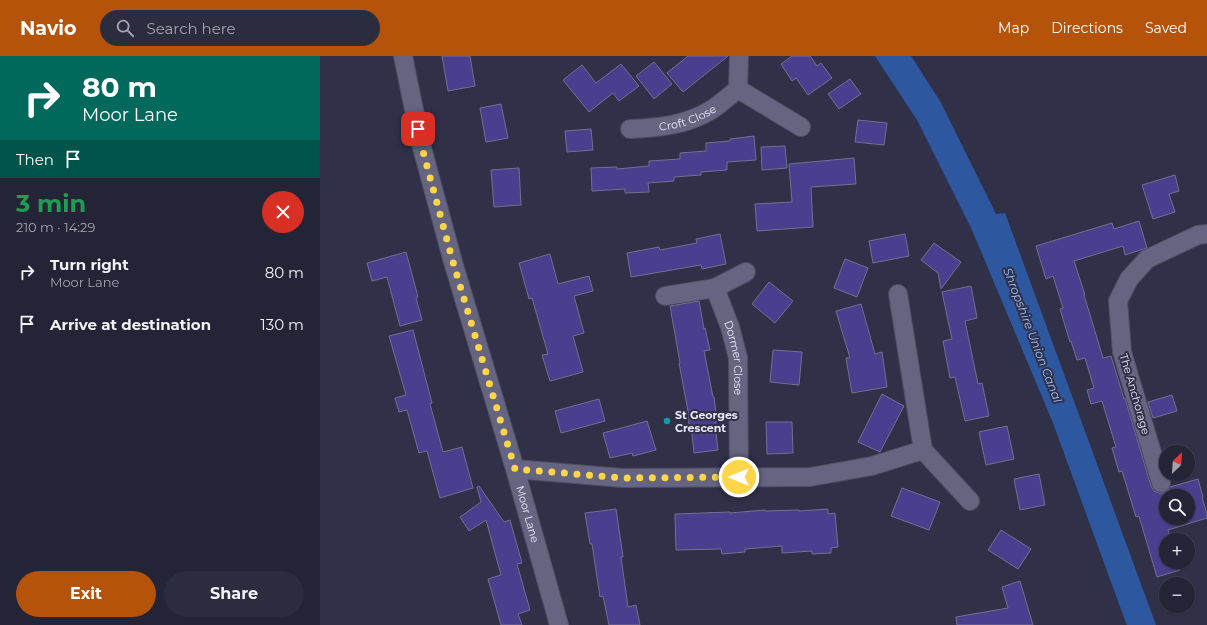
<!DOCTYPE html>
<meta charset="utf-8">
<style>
:root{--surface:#242437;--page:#2c2c3f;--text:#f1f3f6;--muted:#a3a4ad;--line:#414152;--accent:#b45309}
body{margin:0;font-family:Montserrat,sans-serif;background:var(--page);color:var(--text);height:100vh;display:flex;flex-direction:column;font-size:15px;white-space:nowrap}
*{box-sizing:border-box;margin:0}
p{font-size:13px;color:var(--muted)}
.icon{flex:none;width:22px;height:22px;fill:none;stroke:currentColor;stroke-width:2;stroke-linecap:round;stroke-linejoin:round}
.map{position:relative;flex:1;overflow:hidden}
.sheet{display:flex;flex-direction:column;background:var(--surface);width:320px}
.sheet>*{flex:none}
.guide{background:#00695c;color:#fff;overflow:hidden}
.needle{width:26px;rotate:25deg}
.fabs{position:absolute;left:839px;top:389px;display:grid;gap:8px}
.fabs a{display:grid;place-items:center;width:36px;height:36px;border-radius:50%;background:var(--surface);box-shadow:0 1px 3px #0004,0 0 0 1px var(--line);font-size:20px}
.pin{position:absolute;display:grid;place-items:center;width:34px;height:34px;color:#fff;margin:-17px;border-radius:8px;box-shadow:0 2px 6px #0006}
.me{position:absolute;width:44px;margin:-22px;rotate:270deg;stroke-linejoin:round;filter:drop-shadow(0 0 3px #0008)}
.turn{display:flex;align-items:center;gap:14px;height:84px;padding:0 16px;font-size:18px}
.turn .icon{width:52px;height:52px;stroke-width:2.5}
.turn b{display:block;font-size:28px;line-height:34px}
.then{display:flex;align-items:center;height:38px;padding:0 16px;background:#0003;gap:8px;font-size:15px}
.round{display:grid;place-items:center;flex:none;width:42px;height:42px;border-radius:21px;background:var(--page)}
.headline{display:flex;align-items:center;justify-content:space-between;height:68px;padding:0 16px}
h1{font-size:24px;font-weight:700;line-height:30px;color:#1e9e55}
.button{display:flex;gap:8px;margin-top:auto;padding:8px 16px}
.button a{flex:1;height:46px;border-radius:24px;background:var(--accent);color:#fff;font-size:16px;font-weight:700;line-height:46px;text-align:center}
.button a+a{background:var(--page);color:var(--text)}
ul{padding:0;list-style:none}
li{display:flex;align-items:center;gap:12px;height:52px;padding:0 16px}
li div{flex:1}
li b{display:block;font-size:15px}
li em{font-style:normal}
header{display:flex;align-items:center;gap:24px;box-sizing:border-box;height:56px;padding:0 20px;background:var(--accent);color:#fff}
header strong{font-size:19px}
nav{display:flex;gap:22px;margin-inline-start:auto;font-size:14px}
.search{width:280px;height:36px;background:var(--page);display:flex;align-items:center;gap:10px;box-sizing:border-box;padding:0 14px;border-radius:22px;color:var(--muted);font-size:15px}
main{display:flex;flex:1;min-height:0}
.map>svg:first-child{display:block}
</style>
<header>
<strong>Navio</strong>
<div class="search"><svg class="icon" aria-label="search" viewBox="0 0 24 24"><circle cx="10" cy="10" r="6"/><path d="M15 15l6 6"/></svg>Search here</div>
<nav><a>Map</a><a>Directions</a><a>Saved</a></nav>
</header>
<main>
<section class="sheet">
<div class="guide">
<div class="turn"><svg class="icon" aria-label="right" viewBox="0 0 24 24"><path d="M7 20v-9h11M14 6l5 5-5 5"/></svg><div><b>80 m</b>Moor Lane</div></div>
<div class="then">Then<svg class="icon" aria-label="arrive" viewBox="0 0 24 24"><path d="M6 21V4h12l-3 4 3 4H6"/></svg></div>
</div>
<div class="headline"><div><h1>3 min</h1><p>210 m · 14:29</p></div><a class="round" style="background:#d93025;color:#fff"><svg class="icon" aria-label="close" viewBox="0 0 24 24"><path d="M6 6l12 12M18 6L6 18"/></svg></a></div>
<ul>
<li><svg class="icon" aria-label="right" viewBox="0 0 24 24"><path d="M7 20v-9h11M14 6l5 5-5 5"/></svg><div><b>Turn right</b><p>Moor Lane</p></div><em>80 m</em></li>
<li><svg class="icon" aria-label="arrive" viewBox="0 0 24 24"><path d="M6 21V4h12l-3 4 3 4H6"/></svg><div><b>Arrive at destination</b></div><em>130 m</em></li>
</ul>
<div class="button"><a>Exit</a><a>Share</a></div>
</section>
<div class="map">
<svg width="887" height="569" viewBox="0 0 887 569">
<rect width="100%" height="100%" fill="#303049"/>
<polygon fill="#2d58a0" points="555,0 591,0 620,45 676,158 685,157 836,569 807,569 806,567 733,367 652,174 597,64"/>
<g fill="#483f8e" stroke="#70718e" fill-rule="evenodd">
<polygon points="122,0 150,0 155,30 128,35"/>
<polygon points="368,0 408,0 363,36 347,17"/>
<polygon points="472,0 490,0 497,10 501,7 512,22 488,39 476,22 472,25 461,8"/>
<polygon points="334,6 352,28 334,43 316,20"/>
<polygon points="301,8 319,30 299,45 293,37 269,56 243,24 262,9 276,27"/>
<polygon points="530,23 541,38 519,53 508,38"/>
<polygon points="181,48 188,82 166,86 160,52"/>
<polygon points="538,64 567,67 564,89 535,86"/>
<polygon points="271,73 273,94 247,96 245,75"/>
<polygon points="434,80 436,104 407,106 407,114 381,116 381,119 354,121 354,125 328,127 329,136 305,137 305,133 272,135 271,112 297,111 297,113 329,110 329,105 360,103 360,97 386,95 386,87 410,85 410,83"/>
<polygon points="465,90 467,112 442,114 441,91"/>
<polygon points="534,102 536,128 491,131 493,171 437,175 435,148 472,146 469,108"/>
<polygon points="199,112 201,149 174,151 171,114"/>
<polygon points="855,119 859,135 849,138 855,156 833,163 822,129"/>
<path d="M 819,165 L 827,192 L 805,199 L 803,190 L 754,205 L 765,239 L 764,239 L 783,302 L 791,300 L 804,343 L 805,342 L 831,430 L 834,435 L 839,437 L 844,437 L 848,434 L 850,431 L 878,423 L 883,441 L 882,441 L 887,458 L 887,462 L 848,474 L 851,484 L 846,484 L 846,506 L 858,506 L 860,514 L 837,521 L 819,460 L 816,461 L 802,415 L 799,416 L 792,392 L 796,391 L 782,345 L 771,348 L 767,334 L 774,332 L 765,302 L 757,304 L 751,285 L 750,286 L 740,253 L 743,252 L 733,220 L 726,223 L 716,190 L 792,167 L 794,173 ZM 846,440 L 868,440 L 868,462 L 846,462 Z"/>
<polygon points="400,178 406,208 382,213 381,209 311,221 307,197 339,191 340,194 377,187 376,183"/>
<polygon points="585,178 589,200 553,207 549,185"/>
<polygon points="614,187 641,206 621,233 618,217 601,204"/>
<polygon points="86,196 98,241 96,242 102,264 80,270 67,221 52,225 47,207"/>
<polygon points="230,198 238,228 269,220 273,235 254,240 264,277 253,280 263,316 230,325 222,299 228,298 212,242 209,243 199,207"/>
<polygon points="525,203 548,212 537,241 514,232"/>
<polygon points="449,226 473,245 455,267 432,248"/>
<polygon points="651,230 657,262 645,265 658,328 662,327 669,360 645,365 635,321 630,322 623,285 632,283 622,236"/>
<polygon points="379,245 384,273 385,272 390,294 384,295 393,341 394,341 397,366 395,366 398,394 374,397 371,369 369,369 368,355 359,307 360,307 350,250"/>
<polygon points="541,248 555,298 562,296 567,331 532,337 526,302 530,302 516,255"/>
<polygon points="93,274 112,347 110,348 123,396 142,391 153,432 120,442 107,395 99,397 87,354 79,356 75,342 86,339 69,280"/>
<polygon points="453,294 482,296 479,329 450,326"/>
<polygon points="562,338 584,350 560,396 538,386"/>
<polygon points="852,339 857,355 833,362 828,346"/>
<polygon points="279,343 285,365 241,377 235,355"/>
<polygon points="327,365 336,394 313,400 312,397 290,402 283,377"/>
<polygon points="446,366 472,366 473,397 447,398"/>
<polygon points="687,370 694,403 666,409 659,376"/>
<polygon points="719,418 725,449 700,454 694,423"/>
<polygon points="159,430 184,466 190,464 202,507 197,508 210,554 198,558 202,569 181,569 168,523 181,519 166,464 149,475 140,461 161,446 157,431"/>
<polygon points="582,432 620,446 609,474 571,460"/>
<polygon points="296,453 303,501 301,501 308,551 316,549 320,569 289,569 283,540 280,541 272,488 270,488 265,457"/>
<polygon points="508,453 508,458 515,457 518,491 511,492 511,497 492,498 492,495 462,497 462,490 425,493 425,496 402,498 401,493 356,494 355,458 410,456 410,457 445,454 445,455 479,454 479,455"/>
<polygon points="681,474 711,493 698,513 668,494"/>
<polygon points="700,525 713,569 637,569 636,561 688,552 682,531"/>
</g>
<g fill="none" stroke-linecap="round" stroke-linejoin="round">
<defs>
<g id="minor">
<path id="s1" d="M 83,0 L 101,88 L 133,206 L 195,413 L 239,569"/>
<polyline points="419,0 418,33 481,71"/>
<path id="s2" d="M 310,73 C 338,72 367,69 391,54 C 401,48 409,40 418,33"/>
<path id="s3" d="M 395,232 L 410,271 L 418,302 L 419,421"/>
<polyline points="578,238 603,394"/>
<polyline points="345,240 395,232 426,216"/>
<polyline points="195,413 303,422 490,421 552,410 603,394 650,445"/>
<polyline points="841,427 802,296 798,245 809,223 827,203 878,179 887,178"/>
</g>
</defs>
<use href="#minor" stroke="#4e4e64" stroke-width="20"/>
<use href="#minor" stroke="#656582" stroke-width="18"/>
</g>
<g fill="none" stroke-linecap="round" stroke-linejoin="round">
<polyline stroke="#ffd54a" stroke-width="7" stroke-dasharray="0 12.6" points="98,73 101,88 133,206 195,413 303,422 419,421"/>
</g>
<circle fill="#0f9aa8" stroke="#303049" stroke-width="1.5" cx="347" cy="365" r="4"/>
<g text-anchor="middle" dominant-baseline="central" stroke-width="4" stroke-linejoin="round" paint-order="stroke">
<g font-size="11" fill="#e9e9fa" stroke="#303049">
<text stroke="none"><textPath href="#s2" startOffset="59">Croft Close</textPath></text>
<text stroke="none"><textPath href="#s3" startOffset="73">Dormer Close</textPath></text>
<text transform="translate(815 338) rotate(74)">The Anchorage</text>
<text stroke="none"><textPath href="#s1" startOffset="475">Moor Lane</textPath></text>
</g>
<g font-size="11" font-weight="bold" fill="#e9e9fa" stroke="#303049" text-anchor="start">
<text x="355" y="359">St Georges<tspan x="355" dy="13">Crescent</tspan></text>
</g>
<g font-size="12" font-style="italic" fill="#9ec3fe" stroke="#303049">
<text transform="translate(713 279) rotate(69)">Shropshire Union Canal</text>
</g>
</g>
</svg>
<div class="fabs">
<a><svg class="needle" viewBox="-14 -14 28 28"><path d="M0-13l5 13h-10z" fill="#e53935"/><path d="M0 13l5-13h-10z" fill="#a3a4ad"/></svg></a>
<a><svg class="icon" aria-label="search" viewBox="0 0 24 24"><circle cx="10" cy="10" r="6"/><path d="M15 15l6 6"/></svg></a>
<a>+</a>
<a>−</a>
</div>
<div class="pin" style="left:98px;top:73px;background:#d93025"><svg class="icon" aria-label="arrive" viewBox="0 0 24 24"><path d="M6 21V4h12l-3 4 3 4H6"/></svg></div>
<svg class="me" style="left:419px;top:421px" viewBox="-20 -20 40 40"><circle r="17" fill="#ffd54a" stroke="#fff" stroke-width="3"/><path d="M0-11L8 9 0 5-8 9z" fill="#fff"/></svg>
</div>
</main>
